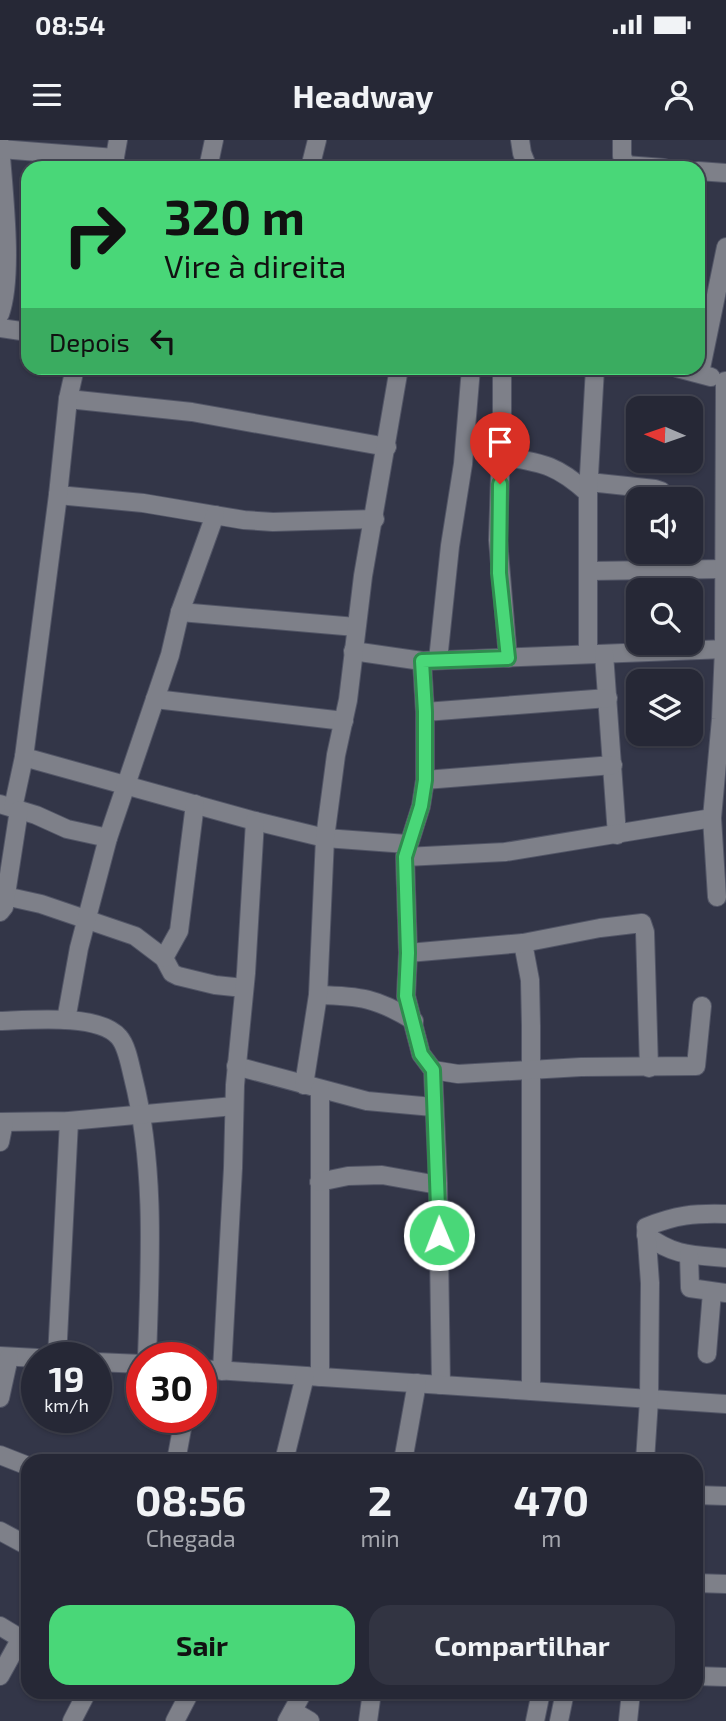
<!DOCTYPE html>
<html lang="pt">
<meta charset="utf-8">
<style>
:root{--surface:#262836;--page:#323442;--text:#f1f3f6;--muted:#a4a6ad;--line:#424451;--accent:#49d778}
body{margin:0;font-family:"Exo 2",sans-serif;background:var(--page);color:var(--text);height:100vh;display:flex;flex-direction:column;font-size:26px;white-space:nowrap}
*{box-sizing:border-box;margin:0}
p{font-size:23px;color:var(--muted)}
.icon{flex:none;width:38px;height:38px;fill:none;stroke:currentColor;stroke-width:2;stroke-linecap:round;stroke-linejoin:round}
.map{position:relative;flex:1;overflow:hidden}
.details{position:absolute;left:21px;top:1314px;width:682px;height:245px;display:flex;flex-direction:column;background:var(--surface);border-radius:21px;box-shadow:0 2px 5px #0004,0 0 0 2px var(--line)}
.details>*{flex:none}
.top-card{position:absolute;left:21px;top:21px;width:684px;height:214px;border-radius:21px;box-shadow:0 2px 5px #0004,0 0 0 2px var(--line);background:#49d778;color:#111;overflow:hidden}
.needle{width:46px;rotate:272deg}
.tools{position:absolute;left:626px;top:256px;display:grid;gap:14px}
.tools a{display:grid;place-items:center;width:77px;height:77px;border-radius:14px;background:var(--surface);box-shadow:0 2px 5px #0004,0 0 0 2px var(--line);font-size:35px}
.speed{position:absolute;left:21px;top:1202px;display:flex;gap:14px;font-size:35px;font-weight:700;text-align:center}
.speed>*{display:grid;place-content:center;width:91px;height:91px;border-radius:50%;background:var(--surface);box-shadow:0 2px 5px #0004,0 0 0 2px var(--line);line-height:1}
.speed small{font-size:18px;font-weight:400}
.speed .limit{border:10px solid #d22;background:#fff;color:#111}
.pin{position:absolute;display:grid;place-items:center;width:60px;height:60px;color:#fff;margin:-72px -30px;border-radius:50% 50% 50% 0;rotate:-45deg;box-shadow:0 0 7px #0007}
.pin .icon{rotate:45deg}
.me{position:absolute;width:77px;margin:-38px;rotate:359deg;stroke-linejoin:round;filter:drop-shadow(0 0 5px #0008)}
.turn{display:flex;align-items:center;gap:24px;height:147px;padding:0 28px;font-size:32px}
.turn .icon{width:91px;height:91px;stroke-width:2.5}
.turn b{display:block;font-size:49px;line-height:60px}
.then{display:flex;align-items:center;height:66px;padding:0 28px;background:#0003;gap:14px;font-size:26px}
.eta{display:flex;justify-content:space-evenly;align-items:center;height:119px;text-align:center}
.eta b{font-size:42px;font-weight:700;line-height:49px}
.action{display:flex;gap:14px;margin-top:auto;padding:14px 28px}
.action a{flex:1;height:80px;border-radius:21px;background:var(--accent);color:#111;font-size:28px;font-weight:700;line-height:80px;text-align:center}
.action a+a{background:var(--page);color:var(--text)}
.status{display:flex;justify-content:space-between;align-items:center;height:49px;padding:0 35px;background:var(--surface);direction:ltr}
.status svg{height:19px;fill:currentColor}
header{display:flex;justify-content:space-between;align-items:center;height:91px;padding:0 28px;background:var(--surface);font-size:32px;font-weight:700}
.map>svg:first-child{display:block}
</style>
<div class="status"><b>08:54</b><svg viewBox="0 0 49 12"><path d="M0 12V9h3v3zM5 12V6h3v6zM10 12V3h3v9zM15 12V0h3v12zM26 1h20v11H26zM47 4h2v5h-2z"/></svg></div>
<header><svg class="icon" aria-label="menu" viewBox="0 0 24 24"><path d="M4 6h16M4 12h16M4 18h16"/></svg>Headway<svg class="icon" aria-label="person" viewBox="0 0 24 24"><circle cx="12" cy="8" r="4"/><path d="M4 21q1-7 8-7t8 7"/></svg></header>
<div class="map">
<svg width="726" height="1581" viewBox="0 0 726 1581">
<rect width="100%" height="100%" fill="#333648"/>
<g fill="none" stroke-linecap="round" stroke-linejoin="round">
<defs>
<g id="minor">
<polyline points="520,0 522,13 528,28"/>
<polyline points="622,0 622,16 627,28"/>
<path d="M 0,4 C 3,48 14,134 0,174"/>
<polyline points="0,9 115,18"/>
<polyline points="625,25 664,28"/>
<polyline points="113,28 118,0"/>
<polyline points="208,28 214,0"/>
<polyline points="310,28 317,0"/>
<polyline points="698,31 726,33"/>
<polyline points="0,188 28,192"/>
<polyline points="502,228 502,271 498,400 508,518"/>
<polyline points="677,228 711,237"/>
<polyline points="700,233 726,107"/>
<polyline points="68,259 192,272 387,307"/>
<path d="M 501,316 C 542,323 556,324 588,353"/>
<polyline points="589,342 655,349 661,351 664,359"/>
<polyline points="58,355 143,363 244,380 273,382 375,379"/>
<polyline points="667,411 668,429"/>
<polyline points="588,431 724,429"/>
<polyline points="180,472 356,487"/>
<polyline points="353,511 422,521 726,509"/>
<polyline points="588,514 588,353 595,228"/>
<polyline points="604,514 617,695"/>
<polyline points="438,520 450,406 463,324 471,228"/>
<polyline points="422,521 425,572 425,640 421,666 405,717 408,813 406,856 421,914 433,930 438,1045 441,1245"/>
<polyline points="155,559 344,581"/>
<polyline points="425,572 608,558"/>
<polyline points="24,617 255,681 325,698 407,704"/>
<polyline points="425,640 613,625"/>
<polyline points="0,664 36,675 67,689 108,698"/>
<polyline points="13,668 24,617 58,355 68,259 75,228"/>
<polyline points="405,717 505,712 712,678"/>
<polyline points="5,756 41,764 135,796 164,818 172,833 178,836 215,845 244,848"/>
<polyline points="717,757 712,678 721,579 724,509 725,241"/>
<polyline points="0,772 4,767 19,670"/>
<polyline points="523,803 530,840 531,886 531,1251"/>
<polyline points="408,813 523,803 600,788 642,783 645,792 649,928"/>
<polyline points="164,818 179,791 195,664"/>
<path d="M 318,855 C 360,856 377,858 414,881"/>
<polyline points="66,880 79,808 108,698 170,515 180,472 215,375"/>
<path d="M 0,881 C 28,880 99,873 119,897 C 127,906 130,925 133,937 C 156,1028 150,1125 147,1218"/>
<polyline points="236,926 367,961 433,967"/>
<polyline points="433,930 458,934 581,927 696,926 702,866"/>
<polyline points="304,945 318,855 325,698 336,615 348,560 363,436 399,228"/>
<polyline points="320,949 320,1237"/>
<polyline points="0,982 69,981 234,966"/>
<polyline points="0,1002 4,982"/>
<polyline points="319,1042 348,1036 382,1035 438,1045"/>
<path d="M 646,1095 C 674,1116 692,1115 726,1118"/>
<polyline points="689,1115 690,1148 726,1153"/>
<polyline points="707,1214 712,1152"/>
<polyline points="0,1216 37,1218"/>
<polyline points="57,1218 69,981"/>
<polyline points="96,1222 142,1224"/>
<polyline points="201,1229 726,1264"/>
<polyline points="222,1231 233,1028 235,945 246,833 255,681"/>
<polyline points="0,1258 9,1217"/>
<polyline points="0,1315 28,1326"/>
<polyline points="176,1321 184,1278"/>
<polyline points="284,1321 305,1236"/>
<polyline points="403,1321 417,1243"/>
<path d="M 645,1321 L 649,1260 L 650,1143 L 646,1087 C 676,1075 694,1073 726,1074"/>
<polyline points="696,1355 726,1356"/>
<polyline points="0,1391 28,1406"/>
<polyline points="696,1443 726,1444"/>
<polyline points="0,1486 28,1503"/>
<polyline points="0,1536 21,1498"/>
<polyline points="696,1536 726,1537"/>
<polyline points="293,1571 310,1581"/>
<polyline points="72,1581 87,1552"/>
<polyline points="175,1581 190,1552"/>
<polyline points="287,1581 303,1552"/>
<polyline points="368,1581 372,1552"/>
<polyline points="535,1581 541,1552"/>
<polyline points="559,1581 565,1552"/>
<polyline points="628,1581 631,1552"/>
</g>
</defs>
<use href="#minor" stroke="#525566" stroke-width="20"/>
<use href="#minor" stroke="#7e8089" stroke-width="18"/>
</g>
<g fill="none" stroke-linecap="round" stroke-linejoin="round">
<defs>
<polyline id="route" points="439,1095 433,930 421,914 406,856 408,813 405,717 421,666 425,640 425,572 422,521 508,518 499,433 500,344"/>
</defs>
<use href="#route" stroke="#2f8c4e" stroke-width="18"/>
<use href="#route" stroke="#49d778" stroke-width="12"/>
</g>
</svg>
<div class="tools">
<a><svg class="needle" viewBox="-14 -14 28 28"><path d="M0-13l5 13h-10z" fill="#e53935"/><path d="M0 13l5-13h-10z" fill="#a4a6ad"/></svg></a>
<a><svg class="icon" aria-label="sound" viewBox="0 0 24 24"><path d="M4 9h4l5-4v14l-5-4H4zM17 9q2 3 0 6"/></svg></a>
<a><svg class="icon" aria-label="search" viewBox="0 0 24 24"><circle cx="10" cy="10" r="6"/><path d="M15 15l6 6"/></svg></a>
<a><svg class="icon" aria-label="layers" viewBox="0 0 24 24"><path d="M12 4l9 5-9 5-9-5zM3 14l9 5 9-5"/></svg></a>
</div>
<div class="speed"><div>19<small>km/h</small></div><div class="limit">30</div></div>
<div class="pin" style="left:500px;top:344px;background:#d93025"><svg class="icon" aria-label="arrive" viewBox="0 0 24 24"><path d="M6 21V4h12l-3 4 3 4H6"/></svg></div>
<svg class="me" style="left:439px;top:1095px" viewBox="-20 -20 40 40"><circle r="17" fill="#49d778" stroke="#fff" stroke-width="3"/><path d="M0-11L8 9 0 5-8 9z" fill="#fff"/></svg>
<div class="top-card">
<div class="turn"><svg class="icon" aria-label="right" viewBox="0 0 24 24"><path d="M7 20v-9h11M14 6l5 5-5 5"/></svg><div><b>320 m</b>Vire à direita</div></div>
<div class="then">Depois<svg class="icon" aria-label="left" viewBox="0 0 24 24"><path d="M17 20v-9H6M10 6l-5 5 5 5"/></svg></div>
</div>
<section class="details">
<div class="eta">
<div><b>08:56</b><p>Chegada</p></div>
<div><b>2</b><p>min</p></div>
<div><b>470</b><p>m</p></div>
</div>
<div class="action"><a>Sair</a><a>Compartilhar</a></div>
</section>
</div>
